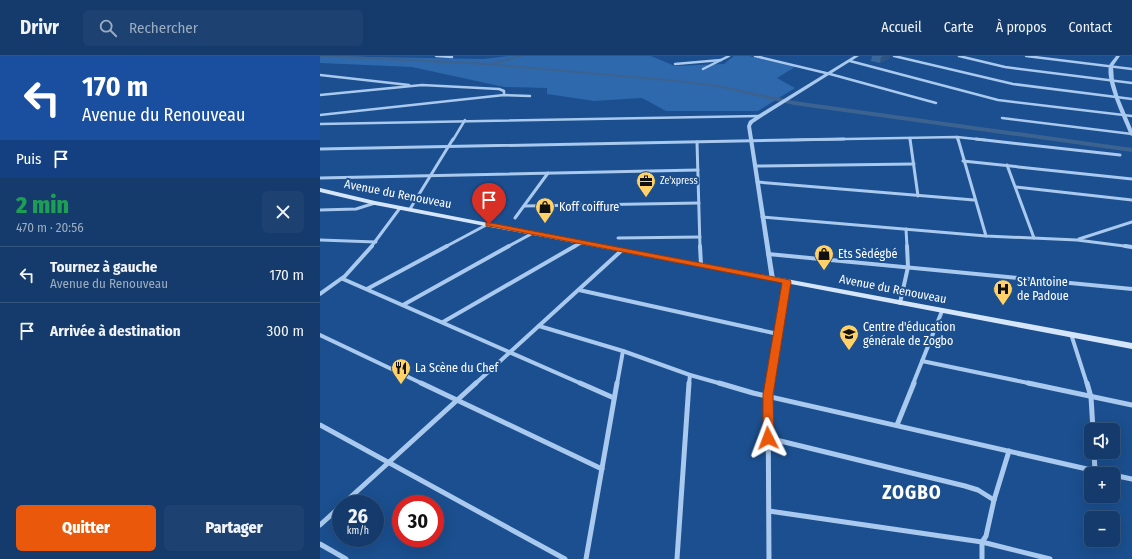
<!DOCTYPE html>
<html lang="fr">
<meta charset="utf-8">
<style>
:root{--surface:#143b6b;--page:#1d4271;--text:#f1f3f6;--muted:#9dadc1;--line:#33557e;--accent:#ea580c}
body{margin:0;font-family:"Fira Sans Condensed",sans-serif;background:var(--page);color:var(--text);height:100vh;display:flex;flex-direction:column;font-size:15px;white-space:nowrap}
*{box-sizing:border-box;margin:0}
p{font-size:13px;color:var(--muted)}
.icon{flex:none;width:22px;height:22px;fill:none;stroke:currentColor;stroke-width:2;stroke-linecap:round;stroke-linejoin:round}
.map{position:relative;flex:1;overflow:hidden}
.panel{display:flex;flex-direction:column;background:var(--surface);width:320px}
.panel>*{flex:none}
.banner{background:#1a4fa0;color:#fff;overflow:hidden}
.tools{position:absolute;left:764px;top:367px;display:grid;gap:8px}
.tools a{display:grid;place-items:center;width:36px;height:36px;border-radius:6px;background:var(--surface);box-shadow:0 4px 16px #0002,0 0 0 1px var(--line);font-size:20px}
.speed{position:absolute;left:12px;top:439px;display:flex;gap:8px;font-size:20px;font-weight:700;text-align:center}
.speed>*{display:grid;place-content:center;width:52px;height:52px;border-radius:50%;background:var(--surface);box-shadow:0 4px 16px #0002,0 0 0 1px var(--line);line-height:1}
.speed small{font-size:10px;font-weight:400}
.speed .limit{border:6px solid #d22;background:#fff;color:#111}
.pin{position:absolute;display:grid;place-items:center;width:34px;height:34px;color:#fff;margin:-41px -17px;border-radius:50% 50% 50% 0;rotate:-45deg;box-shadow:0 0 4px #0007}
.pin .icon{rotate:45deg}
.me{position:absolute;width:44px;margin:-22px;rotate:357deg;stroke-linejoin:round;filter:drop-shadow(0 0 3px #0008)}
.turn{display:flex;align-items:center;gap:14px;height:84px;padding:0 16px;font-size:18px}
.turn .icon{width:52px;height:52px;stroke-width:2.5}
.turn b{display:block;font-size:28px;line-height:34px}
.then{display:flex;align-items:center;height:38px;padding:0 16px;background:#0003;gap:8px;font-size:15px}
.round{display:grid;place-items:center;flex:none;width:42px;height:42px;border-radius:6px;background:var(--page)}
.headline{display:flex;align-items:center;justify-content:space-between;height:68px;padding:0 16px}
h1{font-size:24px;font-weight:800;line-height:30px;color:#1e9e55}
.button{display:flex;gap:8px;margin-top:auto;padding:8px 16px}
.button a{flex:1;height:46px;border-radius:6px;background:var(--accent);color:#fff;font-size:16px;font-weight:800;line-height:46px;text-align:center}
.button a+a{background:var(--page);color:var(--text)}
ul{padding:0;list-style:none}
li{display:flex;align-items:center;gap:12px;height:56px;padding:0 16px;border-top:1px solid var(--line)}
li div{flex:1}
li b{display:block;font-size:15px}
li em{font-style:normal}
header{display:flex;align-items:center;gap:24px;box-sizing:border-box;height:56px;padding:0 20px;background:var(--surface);border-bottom:1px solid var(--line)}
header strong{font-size:19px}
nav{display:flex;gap:22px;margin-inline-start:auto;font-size:14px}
.search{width:280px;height:36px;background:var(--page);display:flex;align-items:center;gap:10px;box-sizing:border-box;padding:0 14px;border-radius:6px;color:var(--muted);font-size:15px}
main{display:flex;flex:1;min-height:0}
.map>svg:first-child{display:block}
</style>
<header>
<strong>Drivr</strong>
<div class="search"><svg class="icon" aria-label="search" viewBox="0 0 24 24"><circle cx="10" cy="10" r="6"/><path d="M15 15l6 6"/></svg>Rechercher</div>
<nav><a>Accueil</a><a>Carte</a><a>À propos</a><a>Contact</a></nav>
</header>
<main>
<section class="panel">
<div class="banner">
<div class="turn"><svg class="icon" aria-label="left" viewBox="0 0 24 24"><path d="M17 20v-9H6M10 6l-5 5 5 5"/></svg><div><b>170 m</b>Avenue du Renouveau</div></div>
<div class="then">Puis<svg class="icon" aria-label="arrive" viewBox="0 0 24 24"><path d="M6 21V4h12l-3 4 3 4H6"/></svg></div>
</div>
<div class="headline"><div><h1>2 min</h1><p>470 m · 20:56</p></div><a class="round"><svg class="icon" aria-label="close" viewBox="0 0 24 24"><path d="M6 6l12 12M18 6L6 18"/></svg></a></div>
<ul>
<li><svg class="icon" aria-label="left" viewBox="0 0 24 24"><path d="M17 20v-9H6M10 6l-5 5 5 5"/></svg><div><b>Tournez à gauche</b><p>Avenue du Renouveau</p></div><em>170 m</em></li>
<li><svg class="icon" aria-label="arrive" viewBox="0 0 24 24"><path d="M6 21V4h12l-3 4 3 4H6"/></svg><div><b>Arrivée à destination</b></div><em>300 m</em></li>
</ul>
<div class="button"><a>Quitter</a><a>Partager</a></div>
</section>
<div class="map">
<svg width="812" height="503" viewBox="0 0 812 503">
<rect width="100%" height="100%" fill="#1b4f8f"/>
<polygon fill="#2e69ad" points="0,0 164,3 188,0 331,0 355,10 404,8 414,0 429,0 475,11 457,22 475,32 438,55 346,55 322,42 274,45 227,38 227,32 184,31 92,11 0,7"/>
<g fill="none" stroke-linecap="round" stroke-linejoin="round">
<polygon fill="#3c6290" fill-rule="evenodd" points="0,0 28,0 171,7 197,0 204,0 176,8 358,24 397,29 474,45 812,92 812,96 474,49 397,31 358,26 166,9 1,1"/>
<g stroke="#a9c9ee" stroke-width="2.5">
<polyline points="116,0 132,1"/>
<polyline points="435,0 510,18 616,47"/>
<polyline points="574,0 693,28 812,43"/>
<polyline points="639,0 685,11 812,27"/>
<polyline points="706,0 812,13"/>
<polyline points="530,5 678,44 812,60"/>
<polyline points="355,8 401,4"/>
<polyline points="383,13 409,0"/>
<polyline points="0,19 89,29"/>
<polyline points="0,39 102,29 179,33 184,35 184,39"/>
<polyline points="0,59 184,39 210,40"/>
<polyline points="682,62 812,78"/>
<polyline points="0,68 440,60"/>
<polyline points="637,81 638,84"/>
<polyline points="590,82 590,84"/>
<polyline points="133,84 145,64"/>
<polyline points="471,84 637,81 665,84"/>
</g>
<g stroke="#a9c9ee" stroke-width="3">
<polyline points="590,83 598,140"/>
<polyline points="638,83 666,180"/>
<polyline points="656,83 800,99"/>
<polyline points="377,86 380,191"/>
<polyline points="0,93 524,83"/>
<polyline points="643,105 812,123"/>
<polyline points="687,109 714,182"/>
<polyline points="435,110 594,108"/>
<polyline points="0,122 378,114"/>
<polyline points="437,126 654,144"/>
<polyline points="696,131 812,144"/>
<polyline points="204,150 379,147"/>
<polyline points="90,153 133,83"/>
<polyline points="0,154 36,153 55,147"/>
<polyline points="442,161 666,180 757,184 812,191"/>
<polyline points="195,162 228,117"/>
<polyline points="586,173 587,191"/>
<polyline points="298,182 380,181"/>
<polyline points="759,183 812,166"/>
<polyline points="0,184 56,186"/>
<polyline points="51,191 80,152"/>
<polyline points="125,191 168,168"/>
<polyline points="187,191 213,177"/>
<polyline points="254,191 261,187"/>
</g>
<g stroke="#a9c9ee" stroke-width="4">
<polyline points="380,190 381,209"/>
<polyline points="805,190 812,191"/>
<polyline points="448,198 812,233"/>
<polyline points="23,223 262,328"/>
<polyline points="47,233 127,190"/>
<polyline points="259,234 458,278"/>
<polyline points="0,238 25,220 52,190"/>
<polyline points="580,247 588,211 587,190"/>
<polyline points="83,249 189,190"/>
<polyline points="123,266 255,190"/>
<polyline points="219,270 303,295 370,319 402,328"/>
<polyline points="751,278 767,328"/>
<polyline points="0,279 103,328"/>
<polyline points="602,305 713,328"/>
<polyline points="155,328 301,195"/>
<polyline points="297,328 303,295"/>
<polyline points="369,328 370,319"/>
<polyline points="450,328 467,226"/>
<polyline points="593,328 622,255"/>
</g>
<g stroke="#a9c9ee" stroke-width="5">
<polyline points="101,327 282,413"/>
<polyline points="260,327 294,342"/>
<polyline points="399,327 433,337 789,418"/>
<polyline points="708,327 812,349"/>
<polyline points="767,327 771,341 773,374"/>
<polyline points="0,369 245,503"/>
<polyline points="577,369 594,327"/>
<polyline points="448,382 645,430 658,434 674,444"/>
<polyline points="774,396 775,415"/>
<polyline points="793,419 812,423"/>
<polyline points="23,448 156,327"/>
<polyline points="449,455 662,486 730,503"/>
<polyline points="0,469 21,450"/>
<polyline points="0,488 26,503"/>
<polyline points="266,503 297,327"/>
<polyline points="357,503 369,327"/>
<polyline points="449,503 448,339 450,327"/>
<polyline points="662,503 662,486 666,480 674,444 689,395"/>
</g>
<g fill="#a9c9ee" fill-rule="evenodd">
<polygon points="534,0 539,0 442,61 433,67 431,70 455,223 452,225 450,224 427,70 429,65 438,59"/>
<path d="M 796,0 L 800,0 L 793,10 L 794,25 L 799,42 L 812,73 L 812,80 L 810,79 C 804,64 785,25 789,10 C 790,7 794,3 796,0 Z"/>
</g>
<polygon fill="#d6e6fa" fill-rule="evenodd" points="0,132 55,145 261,185 812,287 812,293 55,149 0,136"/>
</g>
<polygon fill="#3a679d" points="552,0 570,0 570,2 560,7 551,5"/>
<polygon fill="#305480" points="564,0 570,0 570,2 560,7 561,1"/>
<polygon fill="#ea580c" stroke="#983908" points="166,166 470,224 471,226 453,339 454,382 452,385 444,385 443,382 443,339 462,227 169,170 166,170"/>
<defs>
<symbol id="office-pin" viewBox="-11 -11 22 30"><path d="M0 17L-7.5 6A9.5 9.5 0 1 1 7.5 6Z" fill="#ffd166" stroke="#1b4f8f"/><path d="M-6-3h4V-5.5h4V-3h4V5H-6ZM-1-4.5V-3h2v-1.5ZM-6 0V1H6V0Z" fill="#111"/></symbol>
<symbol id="shop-pin" viewBox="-11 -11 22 30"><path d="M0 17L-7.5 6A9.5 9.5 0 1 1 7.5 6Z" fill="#ffd166" stroke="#1b4f8f"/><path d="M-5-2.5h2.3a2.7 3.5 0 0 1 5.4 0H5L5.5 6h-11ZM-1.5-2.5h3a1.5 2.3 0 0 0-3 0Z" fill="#111"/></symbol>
<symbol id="hospital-pin" viewBox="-11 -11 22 30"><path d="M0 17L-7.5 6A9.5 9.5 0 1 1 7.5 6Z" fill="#ffd166" stroke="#1b4f8f"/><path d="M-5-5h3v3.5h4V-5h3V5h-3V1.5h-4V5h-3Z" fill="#111"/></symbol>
<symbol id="university-pin" viewBox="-11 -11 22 30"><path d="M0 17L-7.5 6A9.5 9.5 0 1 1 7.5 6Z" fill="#ffd166" stroke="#1b4f8f"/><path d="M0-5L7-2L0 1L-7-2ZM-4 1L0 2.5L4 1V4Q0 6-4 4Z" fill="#111"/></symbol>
<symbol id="restaurant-pin" viewBox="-11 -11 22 30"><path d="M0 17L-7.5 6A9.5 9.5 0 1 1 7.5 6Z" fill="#ffd166" stroke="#1b4f8f"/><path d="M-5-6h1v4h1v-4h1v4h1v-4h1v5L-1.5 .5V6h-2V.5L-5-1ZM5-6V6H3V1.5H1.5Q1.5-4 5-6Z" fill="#111"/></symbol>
</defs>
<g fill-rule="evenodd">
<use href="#office-pin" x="315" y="114" width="22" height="30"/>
<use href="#shop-pin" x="214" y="140" width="22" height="30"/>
<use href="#shop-pin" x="493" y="187" width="22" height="30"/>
<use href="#hospital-pin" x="672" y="222" width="22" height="30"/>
<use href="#university-pin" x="518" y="267" width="22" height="30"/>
<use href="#restaurant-pin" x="70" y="301" width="22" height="30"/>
</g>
<g text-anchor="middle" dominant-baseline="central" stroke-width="4" stroke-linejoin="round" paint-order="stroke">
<g font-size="10" fill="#fff" stroke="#1b4f8f" text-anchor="start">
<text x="340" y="125">Ze'xpress</text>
</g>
<g font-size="12" fill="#fff" stroke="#1b4f8f">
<text transform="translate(78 138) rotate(11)">Avenue du Renouveau</text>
<text transform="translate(573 233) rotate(11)">Avenue du Renouveau</text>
</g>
<g font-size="12" fill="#fff" stroke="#1b4f8f" text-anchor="start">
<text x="239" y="151">Koff coiffure</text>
<text x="518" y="198">Ets Sèdégbé</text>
<text x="697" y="226">St Antoine<tspan x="697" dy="14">de Padoue</tspan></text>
<text x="543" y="271">Centre d'éducation<tspan x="543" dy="14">générale de Zogbo</tspan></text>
<text x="95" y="312">La Scène du Chef</text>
</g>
<g font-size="19" font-weight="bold" letter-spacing="1" fill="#fff" stroke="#1b4f8f">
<text x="592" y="436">ZOGBO</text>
</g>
</g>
</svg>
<div class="tools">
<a><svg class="icon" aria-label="sound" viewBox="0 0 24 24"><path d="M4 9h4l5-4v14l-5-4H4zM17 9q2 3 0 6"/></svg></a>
<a>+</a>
<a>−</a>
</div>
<div class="speed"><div>26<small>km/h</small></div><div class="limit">30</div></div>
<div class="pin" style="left:169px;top:168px;background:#d93025"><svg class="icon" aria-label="arrive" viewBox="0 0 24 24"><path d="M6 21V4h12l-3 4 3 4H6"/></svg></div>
<svg class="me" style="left:448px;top:382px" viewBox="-20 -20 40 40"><path d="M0-17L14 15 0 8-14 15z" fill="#ea580c" stroke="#fff" stroke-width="4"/></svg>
</div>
</main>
